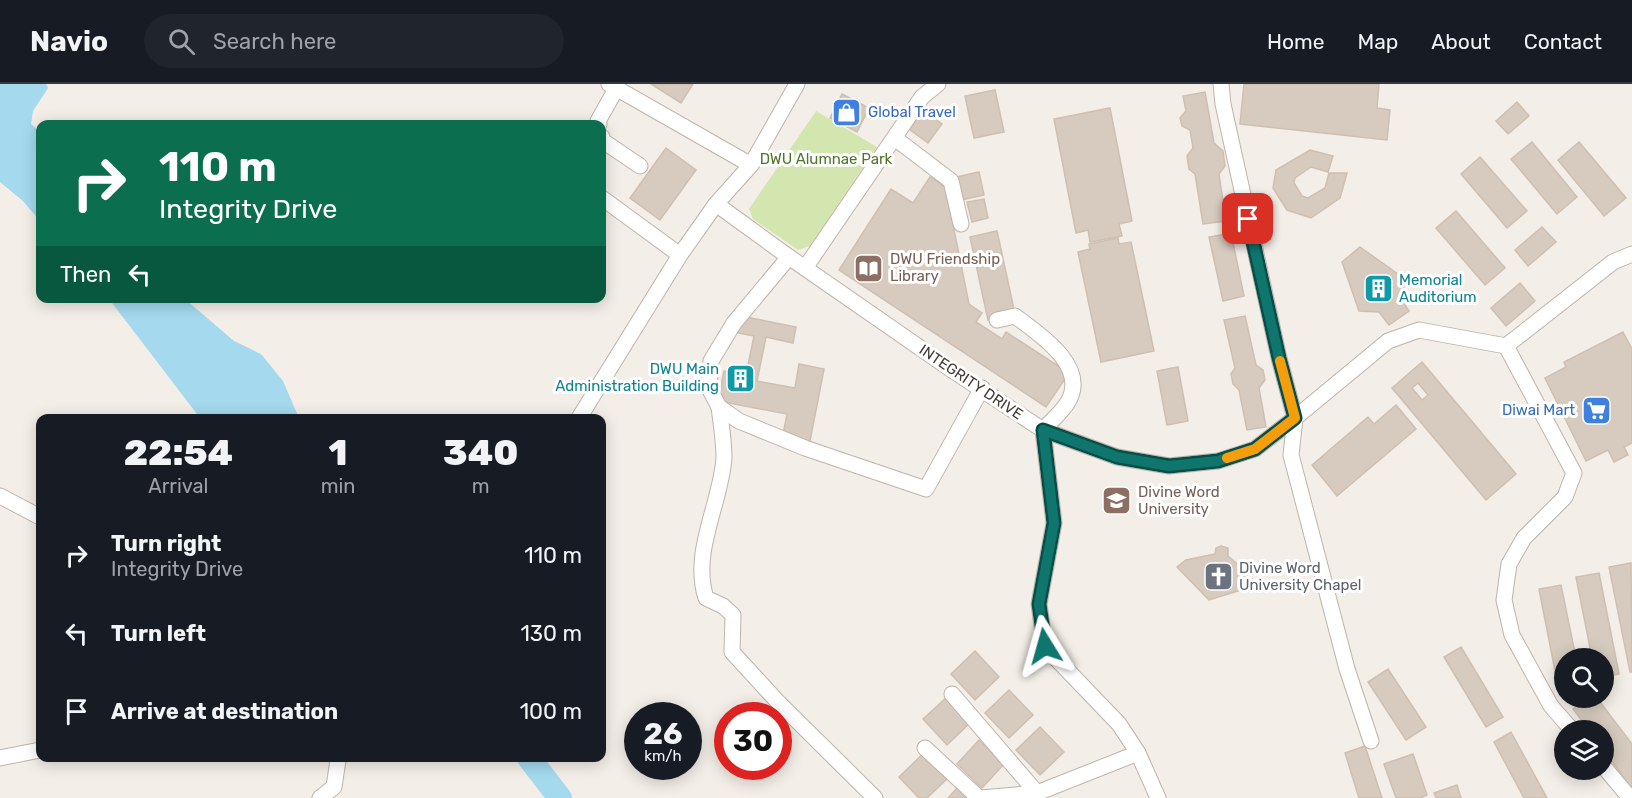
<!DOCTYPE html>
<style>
:root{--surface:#171b24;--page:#20242c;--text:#f1f3f6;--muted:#9ea1a6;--line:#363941}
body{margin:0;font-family:Rubik,sans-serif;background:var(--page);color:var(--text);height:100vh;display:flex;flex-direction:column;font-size:22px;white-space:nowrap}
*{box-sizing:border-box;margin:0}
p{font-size:20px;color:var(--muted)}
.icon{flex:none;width:33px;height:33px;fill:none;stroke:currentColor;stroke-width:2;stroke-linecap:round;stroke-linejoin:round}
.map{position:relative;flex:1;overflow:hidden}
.side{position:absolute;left:36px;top:330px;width:570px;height:348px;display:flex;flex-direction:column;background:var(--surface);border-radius:12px;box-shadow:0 3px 15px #0003}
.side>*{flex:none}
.guide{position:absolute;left:36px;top:36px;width:570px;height:183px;border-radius:12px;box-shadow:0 3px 15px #0003;background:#0b6e4f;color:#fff;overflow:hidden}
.fabs{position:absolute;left:1554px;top:564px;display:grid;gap:12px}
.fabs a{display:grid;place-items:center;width:60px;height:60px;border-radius:50%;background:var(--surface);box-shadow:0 3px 15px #0003;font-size:30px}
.speed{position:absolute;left:624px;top:618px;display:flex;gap:12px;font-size:30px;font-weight:700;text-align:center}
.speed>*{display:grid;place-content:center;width:78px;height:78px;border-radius:50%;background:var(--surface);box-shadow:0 3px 15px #0003;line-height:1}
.speed small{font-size:15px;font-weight:400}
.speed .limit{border:9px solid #d22;background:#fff;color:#111}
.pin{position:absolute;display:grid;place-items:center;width:51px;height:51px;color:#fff;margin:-26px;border-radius:12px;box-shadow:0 3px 9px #0006}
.me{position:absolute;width:66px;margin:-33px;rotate:352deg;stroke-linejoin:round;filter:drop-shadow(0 0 4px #0008)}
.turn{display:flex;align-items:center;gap:21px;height:126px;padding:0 24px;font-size:27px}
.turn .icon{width:78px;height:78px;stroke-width:2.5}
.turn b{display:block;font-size:42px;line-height:51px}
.then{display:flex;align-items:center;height:57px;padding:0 24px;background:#0003;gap:12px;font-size:22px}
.eta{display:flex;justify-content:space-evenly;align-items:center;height:102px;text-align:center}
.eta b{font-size:36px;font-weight:800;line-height:42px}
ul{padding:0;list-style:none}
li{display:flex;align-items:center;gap:18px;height:78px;padding:0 24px}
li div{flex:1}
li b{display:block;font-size:22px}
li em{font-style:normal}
header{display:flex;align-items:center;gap:36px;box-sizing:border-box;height:84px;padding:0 30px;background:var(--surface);border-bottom:2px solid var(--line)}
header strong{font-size:28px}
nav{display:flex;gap:33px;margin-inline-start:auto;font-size:21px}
.search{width:420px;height:54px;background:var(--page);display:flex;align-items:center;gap:15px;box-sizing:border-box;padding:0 21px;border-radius:33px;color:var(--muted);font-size:22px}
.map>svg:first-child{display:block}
</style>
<header>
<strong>Navio</strong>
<div class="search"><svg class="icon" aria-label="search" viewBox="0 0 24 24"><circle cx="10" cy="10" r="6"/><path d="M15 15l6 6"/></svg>Search here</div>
<nav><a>Home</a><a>Map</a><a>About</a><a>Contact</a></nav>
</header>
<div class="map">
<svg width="1632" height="714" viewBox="0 0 1632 714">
<rect width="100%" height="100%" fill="#f3eee7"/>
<polygon fill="#d4e6b0" points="816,27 877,63 810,162 798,166 753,135 749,125"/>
<g fill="#a4d9ee">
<polygon points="0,0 46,0 48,4 33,27 31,40 40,48 40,137 23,117 0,98"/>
<polygon points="109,215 185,215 234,257 261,270 283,297 299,334 200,334"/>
</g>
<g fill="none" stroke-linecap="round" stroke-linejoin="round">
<polyline stroke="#a4d9ee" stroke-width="24" points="529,674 560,714"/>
</g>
<g fill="#d7cbbf" stroke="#cfbfb0" stroke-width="1.5" fill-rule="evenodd">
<polygon points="651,0 693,0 681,19"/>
<polygon points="1244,0 1379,0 1377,24 1390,26 1387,56 1240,40"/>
<polygon points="995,6 1004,48 974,54 965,12"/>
<polygon points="1205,8 1214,59 1223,67 1225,82 1219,90 1226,137 1203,140 1195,90 1189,85 1187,72 1193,64 1190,46 1182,42 1180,34 1186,27 1183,12"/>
<polygon points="842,10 869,24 857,48 830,34"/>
<polygon points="1517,18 1529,32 1508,50 1496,37"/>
<polygon points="1110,24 1132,137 1119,140 1122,152 1090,158 1088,146 1076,149 1054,35"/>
<polygon points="923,26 942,40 928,59 909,45"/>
<polygon points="1532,58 1577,113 1557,130 1511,75"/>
<polygon points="1579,58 1626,114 1604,132 1558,76"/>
<polygon points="666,64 696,86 660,136 630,114"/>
<polygon points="1310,66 1333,72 1328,88 1311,83 1295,94 1294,99 1302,112 1308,114 1325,104 1329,89 1347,89 1340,114 1311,134 1287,126 1273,104 1276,86"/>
<polygon points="1480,73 1527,127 1507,144 1461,90"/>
<polygon points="979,88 984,111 961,116 956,93"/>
<polygon points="930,93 953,108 948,116 969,220 982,229 976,238 1002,255 1006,248 1069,289 1046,323 839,186 891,105 913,119"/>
<polygon points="984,115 988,134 972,138 967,118"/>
<polygon points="1456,127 1505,184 1485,201 1436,144"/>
<polygon points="1542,143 1556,158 1528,182 1515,166"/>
<polygon points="997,147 1015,230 988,236 970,153"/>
<polygon points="1231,149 1244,212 1223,217 1209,153"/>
<polygon points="1118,154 1119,160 1131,158 1154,267 1101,278 1078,168 1090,165 1089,160"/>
<polygon points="1360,163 1405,195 1402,216 1409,227 1389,241 1379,228 1359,227 1342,178"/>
<polygon points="1520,199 1535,217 1506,242 1491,224"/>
<polygon points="741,232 796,243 793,259 766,253 757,297 795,304 799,280 824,285 810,357 783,351 787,330 718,317 724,287 746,291 754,252 738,249"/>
<polygon points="1245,232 1256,281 1263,286 1265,296 1259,304 1266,343 1247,346 1239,306 1233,300 1231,290 1235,284 1224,236"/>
<polygon points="1623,248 1632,265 1632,359 1624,363 1628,371 1614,378 1608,366 1586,377 1545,294 1566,283 1564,278"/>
<path d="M 1422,278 L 1516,390 L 1486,416 L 1392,304 ZM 1418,299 L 1428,311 L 1422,316 L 1412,304 Z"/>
<polygon points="1178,283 1188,337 1167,341 1157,287"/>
<polygon points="1396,321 1416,345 1337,412 1312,381 1368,333 1374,340"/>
<polygon points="1221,462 1228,464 1228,472 1242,484 1254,502 1209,516 1177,483 1186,476 1215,470 1216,464"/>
<polygon points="1631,479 1632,588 1630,588 1609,483"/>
<polygon points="1599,489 1619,590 1604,593 1604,574 1592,574 1576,493"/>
<polygon points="1561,501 1576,574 1564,574 1564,595 1557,597 1539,505"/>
<polygon points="1461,563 1503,633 1486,643 1444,573"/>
<polygon points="975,567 999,593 975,616 951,590"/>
<polygon points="1388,585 1426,643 1406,656 1368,598"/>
<polygon points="1009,606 1033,631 1009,654 985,629"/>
<polygon points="947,613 971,638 947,661 923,635"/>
<polygon points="1588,614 1597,614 1632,660 1632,705 1604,666 1604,646 1589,646 1573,625"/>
<polygon points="1040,643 1064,668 1040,691 1016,666"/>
<polygon points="1511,648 1547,714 1524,714 1494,658"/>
<polygon points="979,656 1004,680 982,704 957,680"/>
<polygon points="1365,662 1382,714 1359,714 1345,669"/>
<polygon points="923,670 947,695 927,714 919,714 899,693"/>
<polygon points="1413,670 1427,711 1420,714 1396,714 1384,680"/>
<polygon points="1457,701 1461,714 1436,714 1434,709"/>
<polygon points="957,704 967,714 948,714"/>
</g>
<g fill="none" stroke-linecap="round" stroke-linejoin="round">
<defs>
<g id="minor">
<polyline points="609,0 751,81"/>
<polyline points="1221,0 1223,20 1279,274 1295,334 1291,371 1347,585 1371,657"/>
<polyline points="599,40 598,37 616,5"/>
<polyline points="602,53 603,57 640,82"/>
<polyline points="896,55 951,97 961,140"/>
<polyline points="602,114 680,171"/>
<polyline points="716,120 789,173 952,286 1043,346 1117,373 1169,382 1218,377 1255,365 1295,334 1388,257 1419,246 1506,262"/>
<polyline points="789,173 734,239 711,277 709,304 719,323 739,337 805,364 926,405 982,304"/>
<polyline points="805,184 922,13 938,0"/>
<path d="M 997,236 L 1015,232 C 1039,250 1089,282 1068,318 C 1062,328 1051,337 1043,346 L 1054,439 L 1039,520 L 1045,563 L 1119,640 L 1138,669 L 1158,714"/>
<polyline points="1506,262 1574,389 1565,413 1524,454 1509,480 1504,516 1512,551 1551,622 1572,646"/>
<polyline points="1506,262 1613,178 1632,170"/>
<path d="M 719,323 C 721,339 724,357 724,374 C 721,419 691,468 706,514 L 723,522 L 733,531 L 732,568 L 777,617 L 875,714"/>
<polyline points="579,334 680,171 716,120 751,81 797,0"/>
<polyline points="0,412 40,433"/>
<polyline points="952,610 1037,709"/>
<polyline points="925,664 979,714"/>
<polyline points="0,674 40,666"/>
<polyline points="1604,683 1630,714"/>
<polyline points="320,714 334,703 338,676 337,674"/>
<polyline points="981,714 1037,709 1138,669"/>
</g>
</defs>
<use href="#minor" stroke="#beb4aa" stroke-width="17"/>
<use href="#minor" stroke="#fff" stroke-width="15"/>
</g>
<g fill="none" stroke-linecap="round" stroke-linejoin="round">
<defs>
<polyline id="route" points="1045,562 1039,520 1054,439 1043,346 1117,373 1169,382 1218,377 1255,365 1295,334 1279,274 1248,135"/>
</defs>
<use href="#route" stroke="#0a4d48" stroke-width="15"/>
<use href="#route" stroke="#0f766e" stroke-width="10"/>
<polyline stroke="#f59e0b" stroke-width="10" points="1227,374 1255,365 1295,334 1280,277"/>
</g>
<defs>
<symbol id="shop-square" viewBox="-11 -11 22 22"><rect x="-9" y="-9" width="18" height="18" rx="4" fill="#3f7fe0" stroke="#fff"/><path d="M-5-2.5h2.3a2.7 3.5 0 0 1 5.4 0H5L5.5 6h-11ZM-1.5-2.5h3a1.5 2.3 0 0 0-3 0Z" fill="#fff"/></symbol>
<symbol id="library-square" viewBox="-11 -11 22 22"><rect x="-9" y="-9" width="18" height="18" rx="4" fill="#8d6e63" stroke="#fff"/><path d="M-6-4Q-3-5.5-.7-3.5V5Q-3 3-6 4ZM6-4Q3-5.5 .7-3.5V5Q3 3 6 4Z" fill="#fff"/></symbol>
<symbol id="building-square" viewBox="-11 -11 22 22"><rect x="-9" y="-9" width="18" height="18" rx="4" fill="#0f9aa8" stroke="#fff"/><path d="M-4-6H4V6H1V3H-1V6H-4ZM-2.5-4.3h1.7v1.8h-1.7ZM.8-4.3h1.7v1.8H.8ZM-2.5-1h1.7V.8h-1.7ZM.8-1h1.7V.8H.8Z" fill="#fff"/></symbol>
<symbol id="supermarket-square" viewBox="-11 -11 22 22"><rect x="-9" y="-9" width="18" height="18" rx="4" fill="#3f7fe0" stroke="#fff"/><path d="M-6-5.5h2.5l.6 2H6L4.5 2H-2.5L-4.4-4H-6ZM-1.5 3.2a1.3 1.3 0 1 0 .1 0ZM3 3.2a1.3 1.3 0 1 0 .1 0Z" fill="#fff"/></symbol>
<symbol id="university-square" viewBox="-11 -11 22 22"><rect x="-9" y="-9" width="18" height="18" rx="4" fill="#8d6e63" stroke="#fff"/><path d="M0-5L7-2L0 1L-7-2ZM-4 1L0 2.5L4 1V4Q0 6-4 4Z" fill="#fff"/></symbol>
<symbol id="church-square" viewBox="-11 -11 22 22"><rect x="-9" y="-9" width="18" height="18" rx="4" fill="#6b7280" stroke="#fff"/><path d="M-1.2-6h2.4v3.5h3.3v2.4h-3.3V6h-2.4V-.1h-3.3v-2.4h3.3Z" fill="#fff"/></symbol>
</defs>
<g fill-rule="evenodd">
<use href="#shop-square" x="830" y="12" width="33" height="33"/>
<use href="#library-square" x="852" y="168" width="33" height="33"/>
<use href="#building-square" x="1362" y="188" width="33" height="33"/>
<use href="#building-square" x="724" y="278" width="33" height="33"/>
<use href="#supermarket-square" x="1580" y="310" width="33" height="33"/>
<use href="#university-square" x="1100" y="400" width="33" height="33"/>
<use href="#church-square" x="1202" y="476" width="33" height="33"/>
</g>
<g text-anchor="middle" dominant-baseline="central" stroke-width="6" stroke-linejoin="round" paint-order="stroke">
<g font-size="15" fill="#366cbe" stroke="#fff" text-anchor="start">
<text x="868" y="28">Global Travel</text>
<text x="1575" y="326" text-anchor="end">Diwai Mart</text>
</g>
<g font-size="15" fill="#50762b" stroke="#fff">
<text x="826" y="75">DWU Alumnae Park</text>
</g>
<g font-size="15" fill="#785e54" stroke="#fff" text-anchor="start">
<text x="890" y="175">DWU Friendship<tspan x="890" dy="17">Library</tspan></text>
<text x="1138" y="408">Divine Word<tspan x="1138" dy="17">University</tspan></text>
</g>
<g font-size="15" fill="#0d838f" stroke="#fff" text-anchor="start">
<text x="1399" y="196">Memorial<tspan x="1399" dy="17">Auditorium</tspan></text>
<text x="719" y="285" text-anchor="end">DWU Main<tspan x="719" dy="17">Administration Building</tspan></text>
</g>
<g font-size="15" fill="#463e36" stroke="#fff">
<text transform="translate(971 298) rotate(34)">INTEGRITY DRIVE</text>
</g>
<g font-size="15" fill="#5b616d" stroke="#fff" text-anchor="start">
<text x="1239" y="484">Divine Word<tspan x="1239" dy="17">University Chapel</tspan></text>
</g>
</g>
</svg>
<div class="fabs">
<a><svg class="icon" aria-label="search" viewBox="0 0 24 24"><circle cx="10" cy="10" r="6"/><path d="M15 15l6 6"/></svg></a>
<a><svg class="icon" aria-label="layers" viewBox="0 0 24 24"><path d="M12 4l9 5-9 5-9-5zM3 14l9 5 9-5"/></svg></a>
</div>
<div class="speed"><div>26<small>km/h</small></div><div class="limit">30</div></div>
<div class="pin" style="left:1248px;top:135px;background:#d93025"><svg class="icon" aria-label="arrive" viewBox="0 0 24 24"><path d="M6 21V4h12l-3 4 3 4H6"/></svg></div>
<svg class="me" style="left:1045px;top:562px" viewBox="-20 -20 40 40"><path d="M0-17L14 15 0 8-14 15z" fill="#0f766e" stroke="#fff" stroke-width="4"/></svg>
<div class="guide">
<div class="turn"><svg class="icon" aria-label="right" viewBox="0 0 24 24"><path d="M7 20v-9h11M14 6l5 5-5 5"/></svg><div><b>110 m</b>Integrity Drive</div></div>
<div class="then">Then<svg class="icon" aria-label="left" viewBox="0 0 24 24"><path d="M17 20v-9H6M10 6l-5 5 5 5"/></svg></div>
</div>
<section class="side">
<div class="eta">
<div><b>22:54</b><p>Arrival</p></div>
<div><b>1</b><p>min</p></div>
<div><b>340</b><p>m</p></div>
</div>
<ul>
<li><svg class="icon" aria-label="right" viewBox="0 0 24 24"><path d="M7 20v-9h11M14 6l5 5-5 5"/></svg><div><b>Turn right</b><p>Integrity Drive</p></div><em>110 m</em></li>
<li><svg class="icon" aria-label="left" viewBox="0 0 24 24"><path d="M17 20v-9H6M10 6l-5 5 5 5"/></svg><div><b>Turn left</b></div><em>130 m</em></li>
<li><svg class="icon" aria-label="arrive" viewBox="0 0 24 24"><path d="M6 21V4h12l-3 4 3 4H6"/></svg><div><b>Arrive at destination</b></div><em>100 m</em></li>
</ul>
</section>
</div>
